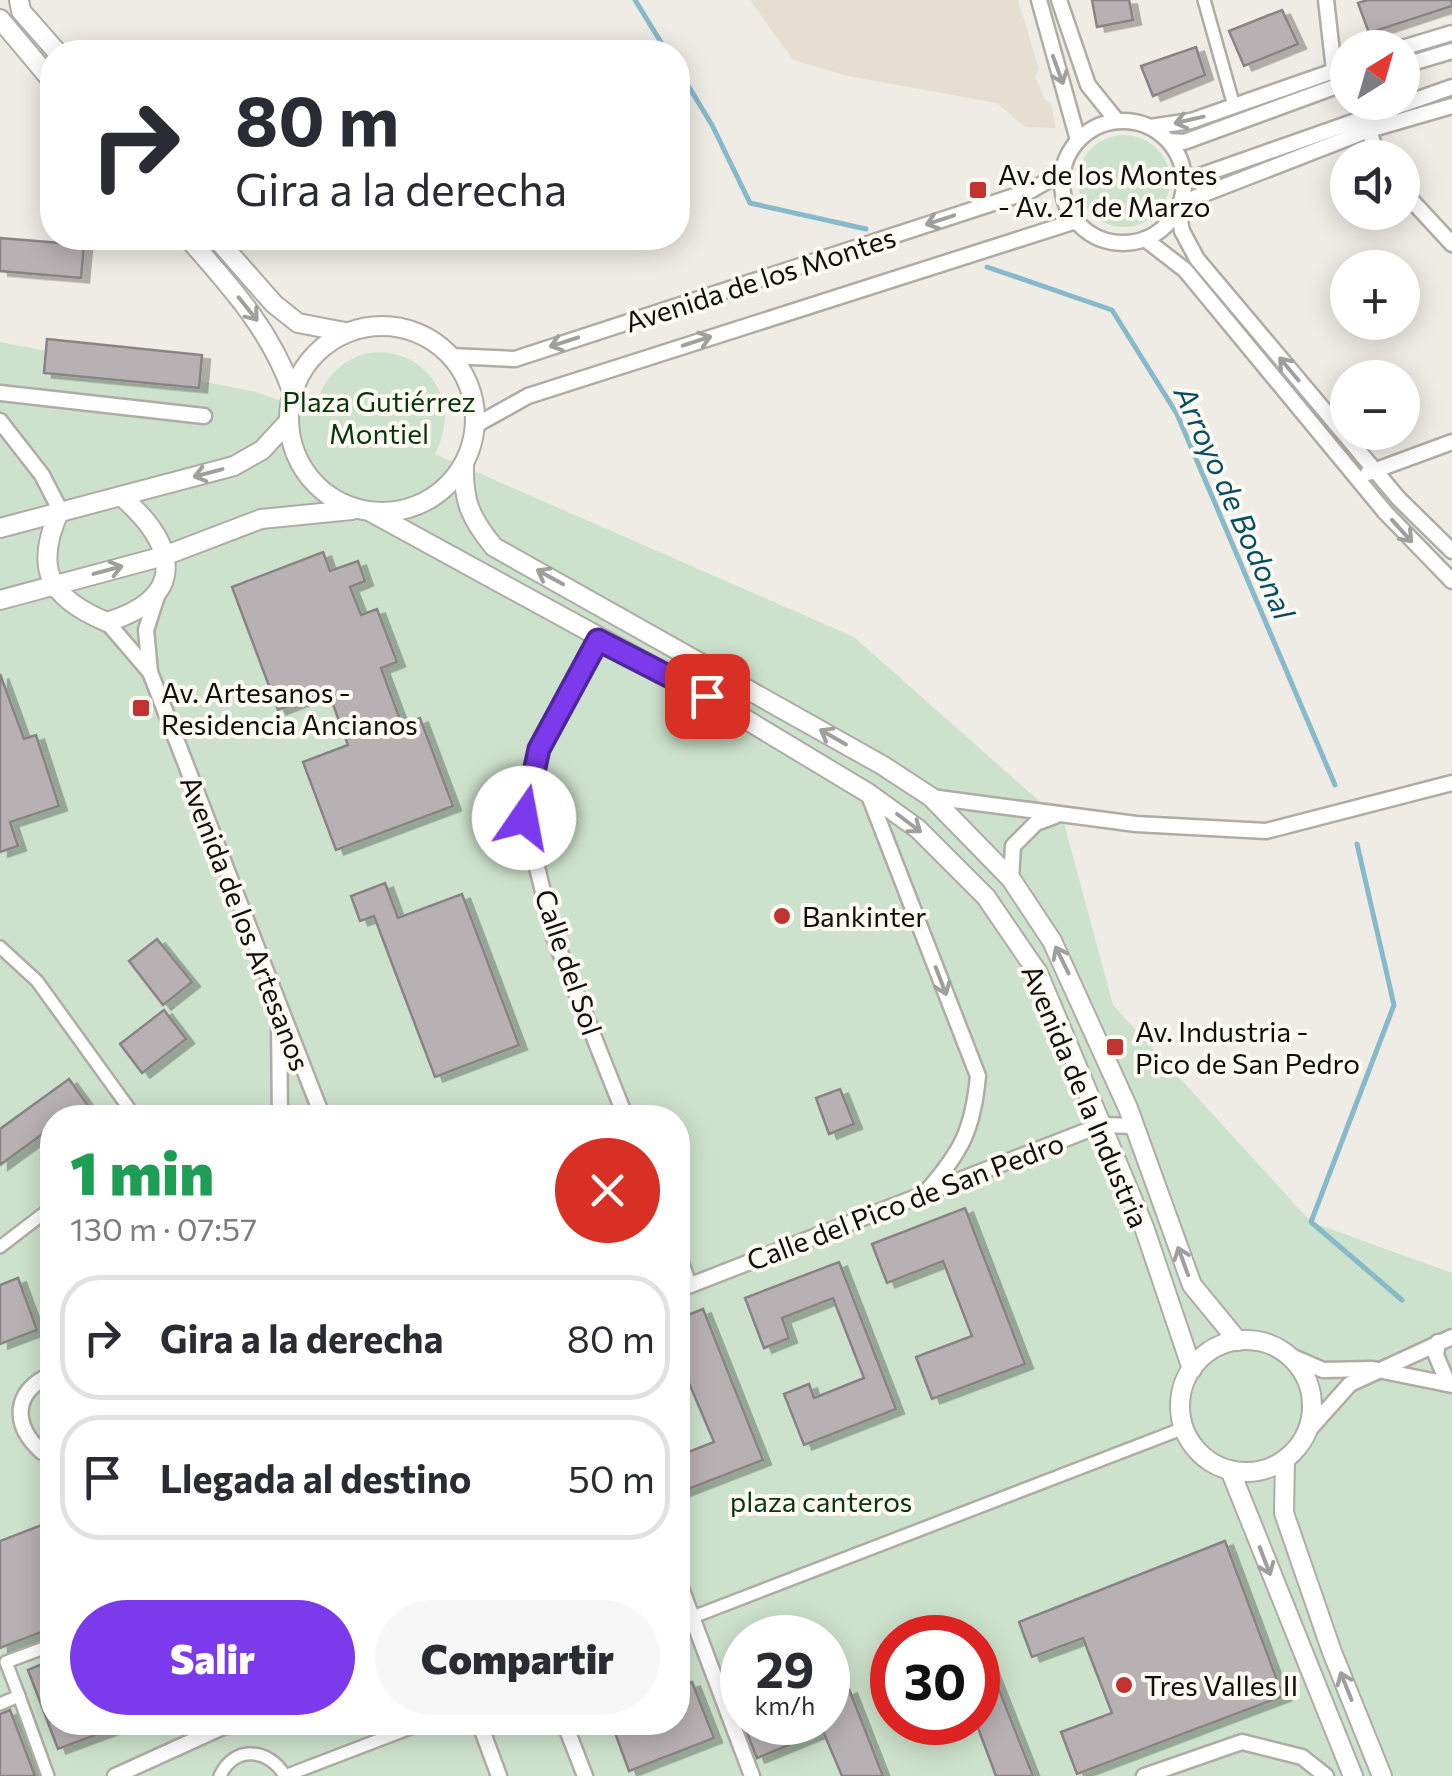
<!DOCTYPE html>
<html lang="es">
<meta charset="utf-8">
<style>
:root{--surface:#fff;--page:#f7f7f7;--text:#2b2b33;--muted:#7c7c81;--line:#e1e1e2;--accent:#7c3aed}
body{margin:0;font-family:Commissioner,sans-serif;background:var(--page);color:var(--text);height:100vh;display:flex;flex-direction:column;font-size:38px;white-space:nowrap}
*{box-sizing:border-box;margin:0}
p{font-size:32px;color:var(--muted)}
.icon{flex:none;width:55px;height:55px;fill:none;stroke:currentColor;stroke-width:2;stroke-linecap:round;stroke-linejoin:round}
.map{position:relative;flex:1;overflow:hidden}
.side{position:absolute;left:40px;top:1105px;width:650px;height:630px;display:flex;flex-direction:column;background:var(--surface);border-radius:40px;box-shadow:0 5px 25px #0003}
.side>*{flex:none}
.guide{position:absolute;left:40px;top:40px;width:650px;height:210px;border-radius:40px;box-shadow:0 5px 25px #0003;background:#fff;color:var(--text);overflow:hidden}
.needle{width:65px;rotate:37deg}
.controls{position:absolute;left:1330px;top:30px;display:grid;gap:20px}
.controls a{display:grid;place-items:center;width:90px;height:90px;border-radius:50%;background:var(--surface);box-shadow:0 5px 25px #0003;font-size:50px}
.speed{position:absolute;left:720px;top:1615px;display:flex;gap:20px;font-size:50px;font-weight:700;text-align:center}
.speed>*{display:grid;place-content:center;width:130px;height:130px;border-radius:50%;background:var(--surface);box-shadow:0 5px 25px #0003;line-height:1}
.speed small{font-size:25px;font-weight:400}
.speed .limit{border:15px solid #d22;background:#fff;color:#111}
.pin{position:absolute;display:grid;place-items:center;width:85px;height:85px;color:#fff;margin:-42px;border-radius:20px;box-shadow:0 5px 15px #0006}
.me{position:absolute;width:110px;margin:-55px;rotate:12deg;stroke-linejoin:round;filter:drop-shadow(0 0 8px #0008)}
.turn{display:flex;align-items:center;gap:35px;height:210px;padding:0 30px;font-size:45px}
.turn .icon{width:130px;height:130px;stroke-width:2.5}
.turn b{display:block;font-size:70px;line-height:85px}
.round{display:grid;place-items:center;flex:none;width:105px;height:105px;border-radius:52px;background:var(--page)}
.summary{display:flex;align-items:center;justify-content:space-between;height:170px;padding:0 30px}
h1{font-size:60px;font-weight:800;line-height:75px;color:#1e9e55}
.cta{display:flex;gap:20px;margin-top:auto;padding:20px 30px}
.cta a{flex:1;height:115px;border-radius:60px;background:var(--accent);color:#fff;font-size:40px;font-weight:800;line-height:115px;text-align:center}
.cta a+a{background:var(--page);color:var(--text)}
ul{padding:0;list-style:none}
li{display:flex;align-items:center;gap:30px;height:125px;margin:0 20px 15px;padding:0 10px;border:5px solid var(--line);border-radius:40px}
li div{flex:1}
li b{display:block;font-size:38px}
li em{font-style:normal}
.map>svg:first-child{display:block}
</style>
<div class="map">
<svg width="1452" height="1776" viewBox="0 0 1452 1776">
<defs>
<filter id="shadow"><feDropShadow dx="8" dy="4.5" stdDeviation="0" flood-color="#0004"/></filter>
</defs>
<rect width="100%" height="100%" fill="#efebe5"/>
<polygon fill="#e6ded1" points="750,0 1018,0 1039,69 1035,76 1045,100 1051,103 1056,128 1025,127 997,103 848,76 793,60"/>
<g fill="#cde2cc" fill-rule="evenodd">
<circle cx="1124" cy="181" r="46"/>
<path d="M 0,342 L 256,392 L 313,412 C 345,301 482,362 435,454 L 854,637 L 1064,823 L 1113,1005 L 1311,1222 L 1452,1273 L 1452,1776 L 0,1776 ZM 52,1118 L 678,1118 L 678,1722 L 52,1722 ZM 742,1638 L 828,1638 L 828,1722 L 742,1722 ZM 892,1638 L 978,1638 L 978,1722 L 892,1722 Z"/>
</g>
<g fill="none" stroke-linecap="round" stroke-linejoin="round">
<g stroke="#86b9c9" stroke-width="5">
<polyline points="635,0 667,52"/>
<polyline points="678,69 712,125 750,203 866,229"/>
<polyline points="987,267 1112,310 1177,414 1335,785"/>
<polyline points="1357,844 1394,1005 1311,1222 1402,1300"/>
</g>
</g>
<g fill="#b8b1b3" stroke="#8a8385" stroke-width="2.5" filter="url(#shadow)">
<polygon points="1092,0 1129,0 1133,20 1097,27"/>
<polygon points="1367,0 1452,0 1452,6 1369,33 1358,3"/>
<polygon points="1282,10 1298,44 1244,66 1229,31"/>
<polygon points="1196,47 1205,75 1153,96 1141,66"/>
<polygon points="0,238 84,245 81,278 0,271"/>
<polygon points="47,339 202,355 199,388 44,373"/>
<polygon points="323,552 330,571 358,561 365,581 350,587 361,615 377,609 397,662 381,668 402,725 420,718 453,806 336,850 303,762 348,745 328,691 278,710 232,587"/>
<polygon points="0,674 24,739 36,735 59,806 10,822 18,846 0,852"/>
<polygon points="385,883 398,918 462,894 519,1045 435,1077 374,916 360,921 351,896"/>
<polygon points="157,939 192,982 163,1005 129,961"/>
<polygon points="164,1010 186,1039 142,1073 120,1044"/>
<polygon points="69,1079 97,1118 52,1118 52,1127 0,1165 0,1129"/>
<polygon points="840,1089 854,1124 829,1134 816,1098"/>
<polygon points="965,1208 1025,1364 932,1399 916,1357 972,1336 943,1261 887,1283 872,1244"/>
<polygon points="839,1262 896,1409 804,1445 784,1394 809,1384 814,1398 864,1378 833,1298 782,1318 789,1338 764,1348 745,1298"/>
<polygon points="18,1278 37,1330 0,1344 0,1285"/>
<polygon points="703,1309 763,1460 678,1493 678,1456 714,1442 678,1357 678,1319"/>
<polygon points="52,1521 52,1628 0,1648 0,1541"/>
<polygon points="1225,1541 1283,1696 1077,1774 1061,1732 1112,1713 1083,1638 1032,1657 1019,1622"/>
<polygon points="978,1636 1033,1776 996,1776 978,1728"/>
<polygon points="52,1660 52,1722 125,1724 58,1749 28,1670"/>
<polygon points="692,1682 714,1738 629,1771 611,1722 678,1722 678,1687"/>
<polygon points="849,1689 883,1776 842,1776 823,1731 757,1758 745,1728 760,1722 828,1722 828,1698"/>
<polygon points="10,1710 35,1776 0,1776 0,1714"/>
</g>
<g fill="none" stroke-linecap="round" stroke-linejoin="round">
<defs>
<g id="pedestrian">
<polyline points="1204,0 1234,106"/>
<polyline points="0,947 37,981 136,1118"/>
<polyline points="0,1247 52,1207"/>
<polyline points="693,1617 1184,1428"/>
<polyline points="678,1623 680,1622"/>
<polyline points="19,1696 48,1776"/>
<polyline points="0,1704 19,1696 6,1662 52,1645"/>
<path d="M 220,1776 C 234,1745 269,1748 285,1776"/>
<polyline points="285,1776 426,1722"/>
</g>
<g id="minor">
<polyline points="1039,0 1078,140"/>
<polyline points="1059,0 1088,85 1117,121"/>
<polyline points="1326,0 1334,70"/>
<polyline points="1402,48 1452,33"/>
<polyline points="1402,66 1452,51"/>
<circle cx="1123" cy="182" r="61"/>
<polyline points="1150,127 1191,121 1348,66"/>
<polyline points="1369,130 1378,158"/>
<polyline points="1169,141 1184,142 1348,82"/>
<polyline points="1185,181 1452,87"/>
<polyline points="1402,190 1452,244"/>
<polyline points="1181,203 1369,130 1452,106"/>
<polyline points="1178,210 1182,231 1197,259 1399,499 1452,551"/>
<polyline points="1145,239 1185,270 1385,512 1452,581"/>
<polyline points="451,356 515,359 1030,191 1063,172"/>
<polyline points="0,393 204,416"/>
<polyline points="0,421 42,475 60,510"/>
<polyline points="476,425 528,396 1076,221"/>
<polyline points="1368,473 1452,442"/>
<polyline points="157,596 146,630 150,672 323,1118"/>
<polyline points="107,622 149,671"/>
<polyline points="598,640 539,749 525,818 554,937 626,1118"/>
<path d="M 868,793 L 978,1076 C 973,1129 962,1151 927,1191"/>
<polyline points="931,797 1136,824 1266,831 1452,783"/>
<polyline points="1011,879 1013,846 1036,823 1055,816"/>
<polyline points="279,1019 280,1118"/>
<polyline points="678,1254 689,1285"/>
<polyline points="678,1290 1101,1125 1134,1126"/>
<polyline points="1438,1342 1436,1355 1448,1384"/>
<polyline points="1286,1354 1323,1370 1373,1369 1452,1385"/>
<path d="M 52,1374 C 12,1392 12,1425 42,1452 L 52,1451"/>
<polyline points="1308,1431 1350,1384 1452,1337"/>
<polyline points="678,1580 752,1776"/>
<polyline points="479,1722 499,1776"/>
<polyline points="564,1722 585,1776"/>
<polyline points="115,1776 234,1722"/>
<polyline points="1144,1776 1242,1742 1302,1757 1326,1776"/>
</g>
<g id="tertiary">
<polyline points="19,0 21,11 57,52"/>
<polyline points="0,19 52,81"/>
<path d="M 188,238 C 230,286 270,329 292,391"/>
<polyline points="216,238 274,304 298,323 345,332"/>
<circle cx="382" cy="419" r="93"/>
<path d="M 464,466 C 463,502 471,519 494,547 L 882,765 L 931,797 L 1011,879 L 1052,941 L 1128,1108 L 1192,1285 L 1238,1341"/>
<path d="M 60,510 C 33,569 49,598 107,622 C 189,597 177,544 121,496"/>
<polyline points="371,512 707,696 868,793 918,829 986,897 1038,973 1144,1227 1192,1369"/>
<polyline points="0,528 234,466 262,450 288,422"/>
<polyline points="0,600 164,556 261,519 352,510"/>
<circle cx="1246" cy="1406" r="66"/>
<polyline points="1285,1460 1284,1513 1332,1652 1382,1776"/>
<polyline points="1230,1470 1353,1776"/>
</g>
</defs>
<use href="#pedestrian" stroke="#afaca6" stroke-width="16"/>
<use href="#minor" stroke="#afaca6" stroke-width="19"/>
<use href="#tertiary" stroke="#afaca6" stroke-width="22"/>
<use href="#pedestrian" stroke="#fff" stroke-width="11"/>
<use href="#minor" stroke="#fff" stroke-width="14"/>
<use href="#tertiary" stroke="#fff" stroke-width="18"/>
</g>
<defs><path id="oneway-shaft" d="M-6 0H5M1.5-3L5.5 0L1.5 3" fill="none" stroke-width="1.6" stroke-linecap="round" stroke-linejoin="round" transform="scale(2.5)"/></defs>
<g stroke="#9f9f9e">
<use href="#oneway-shaft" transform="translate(1058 70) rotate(70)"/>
<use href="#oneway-shaft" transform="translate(1189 120) rotate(167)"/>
<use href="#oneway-shaft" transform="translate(940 220) rotate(162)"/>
<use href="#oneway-shaft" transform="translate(248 309) rotate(51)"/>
<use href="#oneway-shaft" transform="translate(697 341) rotate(-18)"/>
<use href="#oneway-shaft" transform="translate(564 342) rotate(162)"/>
<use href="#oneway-shaft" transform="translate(1289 369) rotate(-130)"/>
<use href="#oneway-shaft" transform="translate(208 473) rotate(165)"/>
<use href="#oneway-shaft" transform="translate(1402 531) rotate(48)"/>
<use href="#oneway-shaft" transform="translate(108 570) rotate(-15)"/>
<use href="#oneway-shaft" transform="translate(550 577) rotate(-151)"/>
<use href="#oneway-shaft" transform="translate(833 737) rotate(-150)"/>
<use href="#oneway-shaft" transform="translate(909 823) rotate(37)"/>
<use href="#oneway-shaft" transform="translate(1062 960) rotate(-116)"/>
<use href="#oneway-shaft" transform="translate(941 981) rotate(69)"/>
<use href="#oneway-shaft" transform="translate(1183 1261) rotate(-110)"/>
<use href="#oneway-shaft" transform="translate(1265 1561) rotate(69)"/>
<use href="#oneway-shaft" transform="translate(1346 1686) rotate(-112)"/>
</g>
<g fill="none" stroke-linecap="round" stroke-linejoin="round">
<defs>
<polyline id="route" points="524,818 539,749 598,640 707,696"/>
</defs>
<use href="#route" stroke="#51269a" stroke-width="25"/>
<use href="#route" stroke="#7c3aed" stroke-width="18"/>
</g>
<g fill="#c13230" stroke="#fdf9f3" stroke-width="4">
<rect x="968" y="180" width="20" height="20" rx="5"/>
<rect x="131" y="698" width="20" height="20" rx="5"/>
<circle cx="782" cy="916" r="10"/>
<rect x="1105" y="1037" width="20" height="20" rx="5"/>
<circle cx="1124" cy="1685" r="10"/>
</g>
<g text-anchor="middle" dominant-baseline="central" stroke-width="8" stroke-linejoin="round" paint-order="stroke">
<g font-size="28" fill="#100f0d" stroke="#fdf9f3" text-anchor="start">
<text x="998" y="174">Av. de los Montes<tspan x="998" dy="32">- Av. 21 de Marzo</tspan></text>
<text x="161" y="692">Av. Artesanos -<tspan x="161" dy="32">Residencia Ancianos</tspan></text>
<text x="802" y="916">Bankinter</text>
<text x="1135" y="1031">Av. Industria -<tspan x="1135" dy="32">Pico de San Pedro</tspan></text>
<text x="1144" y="1685">Tres Valles II</text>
</g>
<g font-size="28" fill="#100f0d" stroke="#fdf9f3">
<text transform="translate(760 279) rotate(-18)">Avenida de los Montes</text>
<text transform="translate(246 923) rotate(69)">Avenida de los Artesanos</text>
<text transform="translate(569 962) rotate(71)">Calle del Sol</text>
<text transform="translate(1086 1096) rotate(67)">Avenida de la Industria</text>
<text transform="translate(905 1201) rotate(-21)">Calle del Pico de San Pedro</text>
</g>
<g font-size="28" fill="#063609" stroke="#fdf9f3">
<text x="379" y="401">Plaza Gutiérrez<tspan x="379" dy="32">Montiel</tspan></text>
<text x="821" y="1501">plaza canteros</text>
</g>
<g font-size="30" font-style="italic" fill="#034e60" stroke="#fdf9f3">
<text transform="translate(1236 502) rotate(66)">Arroyo de Bodonal</text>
</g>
</g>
</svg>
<div class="controls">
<a><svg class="needle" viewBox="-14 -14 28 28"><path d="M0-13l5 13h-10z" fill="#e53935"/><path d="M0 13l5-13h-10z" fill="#7c7c81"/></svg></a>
<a><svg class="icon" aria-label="sound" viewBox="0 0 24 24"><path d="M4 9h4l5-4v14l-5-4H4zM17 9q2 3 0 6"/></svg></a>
<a>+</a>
<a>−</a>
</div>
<div class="speed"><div>29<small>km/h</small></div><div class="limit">30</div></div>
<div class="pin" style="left:707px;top:696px;background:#d93025"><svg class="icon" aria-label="arrive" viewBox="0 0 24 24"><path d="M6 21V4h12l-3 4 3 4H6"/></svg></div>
<svg class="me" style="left:524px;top:818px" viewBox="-20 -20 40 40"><circle r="19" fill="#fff"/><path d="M0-13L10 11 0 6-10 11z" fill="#7c3aed"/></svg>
<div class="guide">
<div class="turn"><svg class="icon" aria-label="right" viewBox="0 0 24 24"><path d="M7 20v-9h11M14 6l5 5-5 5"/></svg><div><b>80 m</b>Gira a la derecha</div></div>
</div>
<section class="side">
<div class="summary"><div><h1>1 min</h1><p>130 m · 07:57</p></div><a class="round" style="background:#d93025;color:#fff"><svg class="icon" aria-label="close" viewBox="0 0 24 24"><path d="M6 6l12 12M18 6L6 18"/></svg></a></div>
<ul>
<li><svg class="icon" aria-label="right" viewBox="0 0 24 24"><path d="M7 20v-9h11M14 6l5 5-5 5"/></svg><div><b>Gira a la derecha</b></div><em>80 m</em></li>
<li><svg class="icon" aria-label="arrive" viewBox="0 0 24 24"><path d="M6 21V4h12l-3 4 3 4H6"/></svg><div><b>Llegada al destino</b></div><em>50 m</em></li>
</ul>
<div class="cta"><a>Salir</a><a>Compartir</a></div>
</section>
</div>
